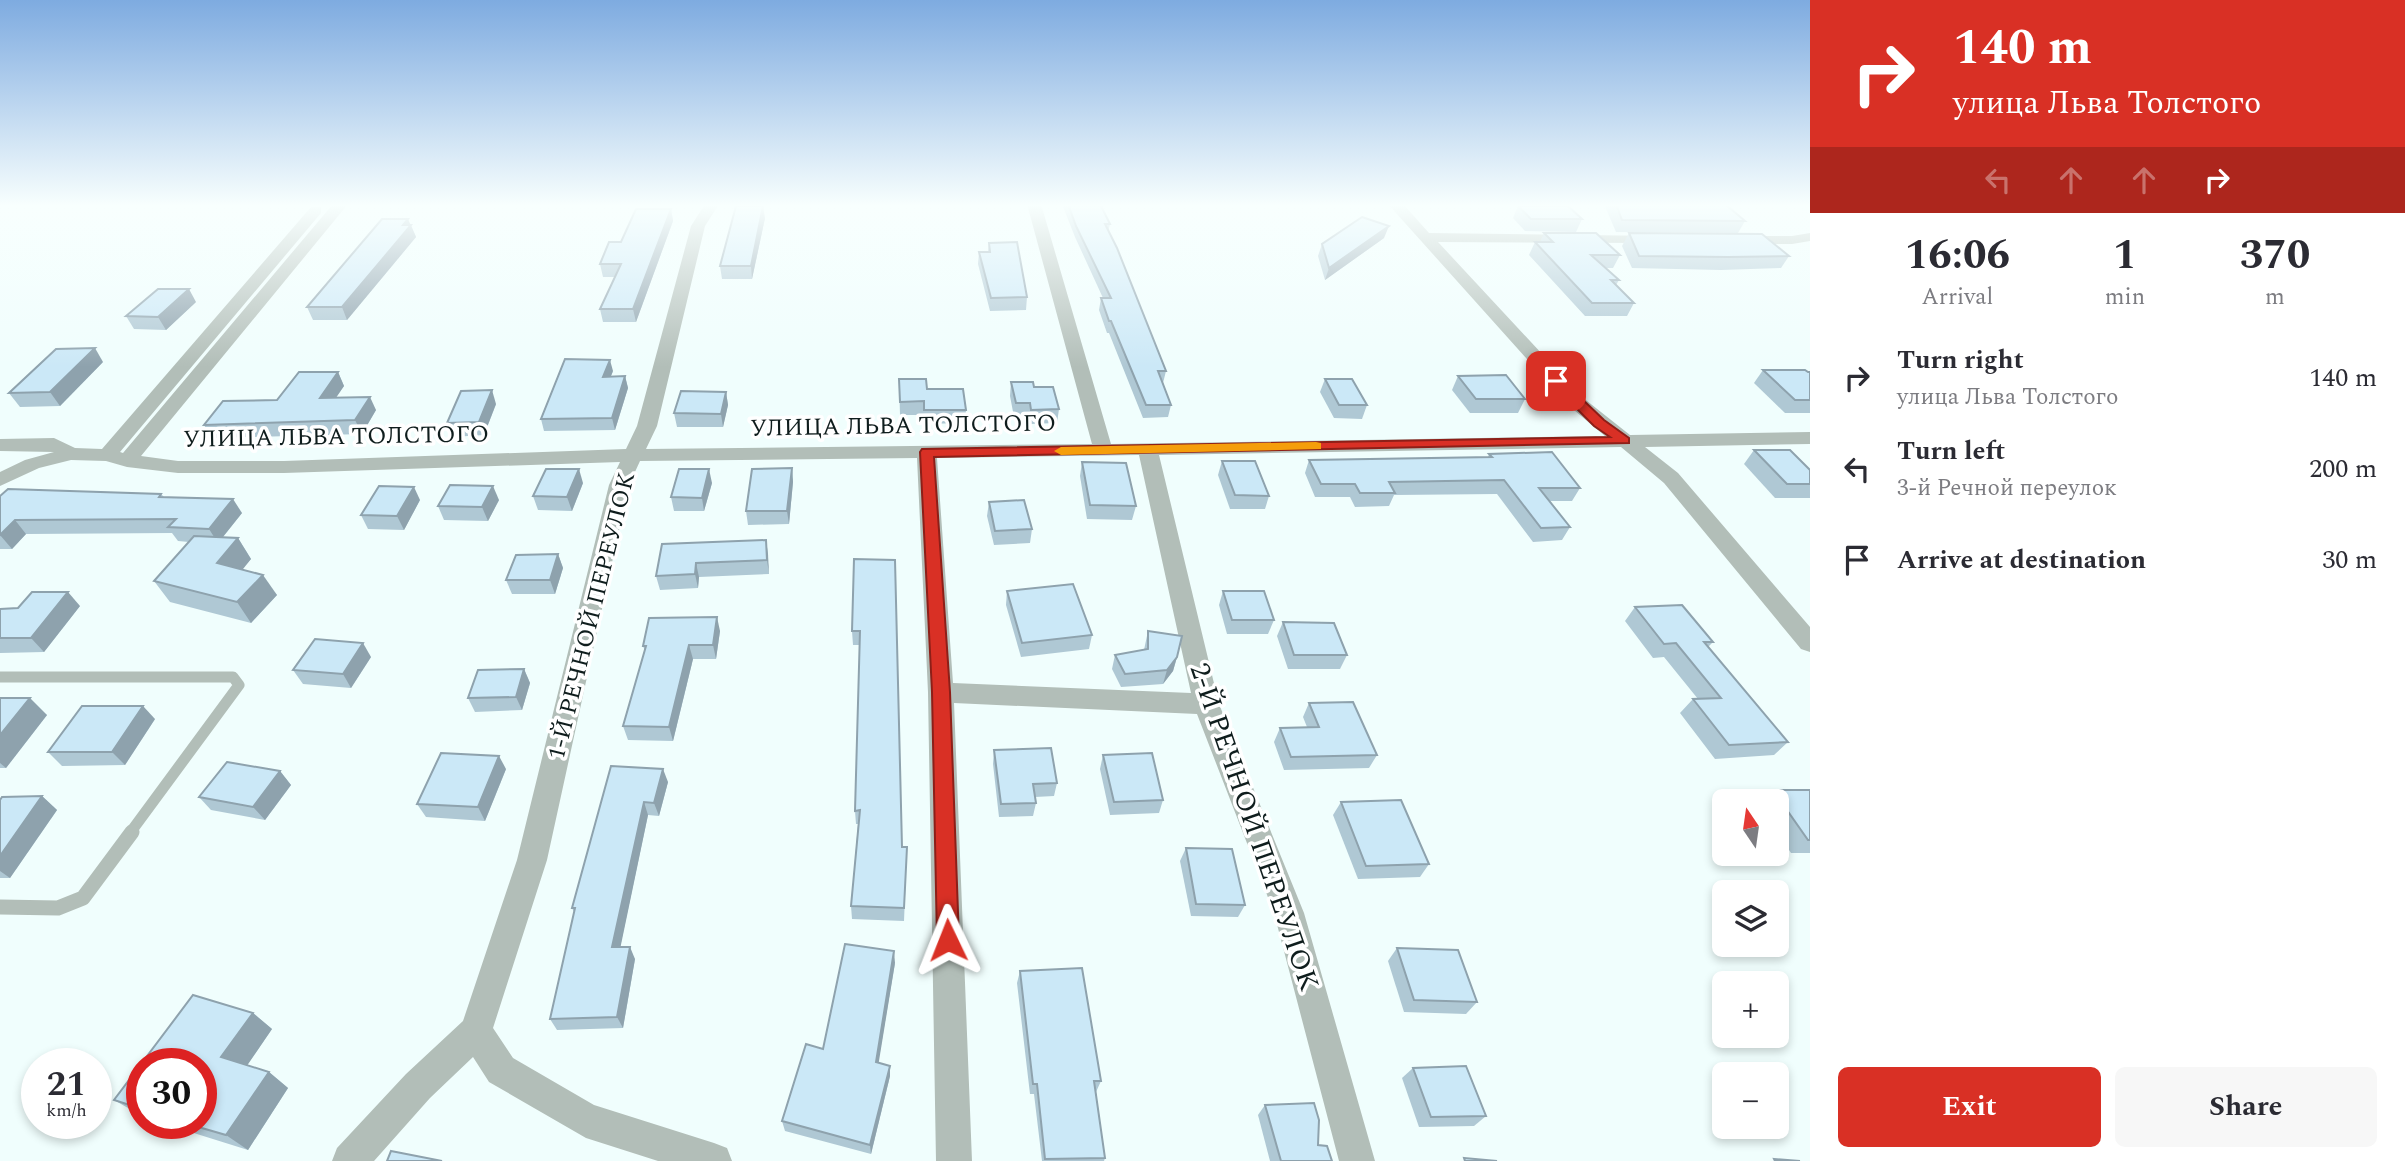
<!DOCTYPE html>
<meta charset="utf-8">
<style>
:root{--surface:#fff;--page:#f7f7f7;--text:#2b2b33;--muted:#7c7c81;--accent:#d93025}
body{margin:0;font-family:Spectral,serif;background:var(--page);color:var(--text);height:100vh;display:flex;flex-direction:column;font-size:26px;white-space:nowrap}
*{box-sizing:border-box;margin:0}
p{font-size:23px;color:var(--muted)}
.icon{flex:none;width:38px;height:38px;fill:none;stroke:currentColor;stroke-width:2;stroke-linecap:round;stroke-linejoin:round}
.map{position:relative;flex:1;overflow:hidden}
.drawer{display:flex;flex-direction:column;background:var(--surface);width:595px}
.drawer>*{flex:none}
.guide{background:#d93025;color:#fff;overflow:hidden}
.needle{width:46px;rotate:347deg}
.controls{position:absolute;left:1712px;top:789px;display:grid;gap:14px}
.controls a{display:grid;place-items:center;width:77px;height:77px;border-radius:10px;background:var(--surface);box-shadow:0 4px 10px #0003;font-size:35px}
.speed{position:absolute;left:21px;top:1048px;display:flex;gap:14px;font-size:35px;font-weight:700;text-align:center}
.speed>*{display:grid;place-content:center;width:91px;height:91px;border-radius:50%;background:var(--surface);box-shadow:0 4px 10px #0003;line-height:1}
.speed small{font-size:18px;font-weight:400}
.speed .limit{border:10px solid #d22;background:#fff;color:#111}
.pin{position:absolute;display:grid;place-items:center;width:60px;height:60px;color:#fff;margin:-30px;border-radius:14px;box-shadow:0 4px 10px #0006}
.me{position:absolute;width:77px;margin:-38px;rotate:358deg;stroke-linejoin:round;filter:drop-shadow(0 0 5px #0008)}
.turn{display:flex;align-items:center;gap:24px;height:147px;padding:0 28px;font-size:32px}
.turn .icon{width:91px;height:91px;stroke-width:2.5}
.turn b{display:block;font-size:49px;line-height:60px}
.lanes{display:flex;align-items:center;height:66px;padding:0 28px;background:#0003;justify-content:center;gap:35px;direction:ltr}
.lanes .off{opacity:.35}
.eta{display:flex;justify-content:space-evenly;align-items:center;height:119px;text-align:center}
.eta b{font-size:42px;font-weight:700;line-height:49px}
.button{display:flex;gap:14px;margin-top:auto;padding:14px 28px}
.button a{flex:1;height:80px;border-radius:10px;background:var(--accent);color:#fff;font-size:28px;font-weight:700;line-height:80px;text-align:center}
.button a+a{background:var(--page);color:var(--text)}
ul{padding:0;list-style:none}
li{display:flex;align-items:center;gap:21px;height:91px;padding:0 28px}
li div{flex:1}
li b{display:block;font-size:26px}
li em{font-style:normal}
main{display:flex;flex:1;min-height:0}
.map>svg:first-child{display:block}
</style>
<main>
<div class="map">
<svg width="1810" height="1161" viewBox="0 0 1810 1161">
<rect width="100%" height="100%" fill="#f0fefd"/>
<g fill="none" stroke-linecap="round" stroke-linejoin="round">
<polyline stroke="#b2beb8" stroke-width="11" points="0,677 233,677 239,685 130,833"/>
<polyline stroke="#b2beb8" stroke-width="15" points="0,907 58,908 83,898 132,832"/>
<g fill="#b2beb8" fill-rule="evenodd">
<path d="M 333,204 L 348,204 L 141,456 L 178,461 L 284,461 L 626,449 L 637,426 L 691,226 L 705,204 L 719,204 L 705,226 L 657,426 L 646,449 L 1092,444 L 1027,204 L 1041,204 L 1111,444 L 1605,436 L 1568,405 L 1388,204 L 1403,204 L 1429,233 L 1660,236 L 1662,239 L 1660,242 L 1655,243 L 1438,242 L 1582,397 L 1630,435 L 1810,432 L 1810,444 L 1645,447 L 1678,473 L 1810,627 L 1810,652 L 1801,649 L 1664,483 L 1621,447 L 1159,455 L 1219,704 L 1304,913 L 1375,1161 L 1339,1161 L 1274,913 L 1197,714 L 954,703 L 972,1161 L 936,1161 L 928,692 L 917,458 L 640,461 L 629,485 L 547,860 L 493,1028 L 513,1058 L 594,1105 L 714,1143 L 727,1148 L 732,1161 L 658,1161 L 586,1138 L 489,1082 L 473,1057 L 430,1098 L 374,1161 L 332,1161 L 337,1148 L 406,1074 L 463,1021 L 517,860 L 609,485 L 620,462 L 284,473 L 178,473 L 127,467 L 106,461 L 71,460 L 39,468 L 0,486 L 0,472 L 25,460 L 54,452 L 0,451 L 0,439 L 54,438 L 75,448 L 102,449 L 311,207 L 321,207 L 321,213 L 120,452 L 123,453 ZM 1139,455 L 1191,693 L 953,683 L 937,458 Z"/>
<polygon points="1810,233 1810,241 1792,244 1739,244 1732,240 1739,236 1792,236"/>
</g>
</g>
<g fill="#afc8d4">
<polygon points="1062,204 1100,204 1110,224 1108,232 1166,371 1163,383 1171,405 1168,417 1143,418 1109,333 1107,333 1099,310 1101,298 1103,298 1075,237"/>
<polygon points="1604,204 1725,204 1745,221 1738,233 1616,232"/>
<polygon points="1518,206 1582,219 1576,232 1525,231 1513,218"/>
<polygon points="671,209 673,221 636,322 603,322 600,309 615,277 603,277 600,264"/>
<polygon points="765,218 752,279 722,279 720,266"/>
<polygon points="410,225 411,225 416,237 347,320 313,320 307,307"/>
<polygon points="1544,233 1620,255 1613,268 1605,268 1619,280 1616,285 1634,303 1627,316 1585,316 1529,255 1535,242 1540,242"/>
<polygon points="1629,233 1789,256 1781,268 1721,270 1632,268 1622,246"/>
<polygon points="1384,238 1325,280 1318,256 1322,244"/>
<polygon points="989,243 1027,297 1026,310 990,311 978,264 979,252 988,252"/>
<polygon points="196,302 166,330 134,329 126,316"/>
<polygon points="103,362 60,406 20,407 9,393"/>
<polygon points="1763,370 1810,372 1810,413 1785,413 1754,383"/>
<polygon points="613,371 611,376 625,376 628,388 615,430 544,431 541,419"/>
<polygon points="338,372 344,386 336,397 376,410 362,434 212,438 204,425 277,400"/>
<polygon points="1458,376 1525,399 1518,413 1470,413 1452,390"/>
<polygon points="899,379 927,389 966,410 965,423 924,424 924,415 900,415"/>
<polygon points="1325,379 1367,405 1362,419 1334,418 1320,392"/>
<polygon points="1011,382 1034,387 1059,409 1057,423 1030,424 1028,416 1014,417 1010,396"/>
<polygon points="726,392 728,405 723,427 677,427 674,413"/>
<polygon points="496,404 484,435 452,437 447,423"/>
<polygon points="1754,450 1810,470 1810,498 1775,498 1744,464"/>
<polygon points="1489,454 1580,488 1572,501 1550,501 1570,527 1562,540 1533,542 1497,494 1394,495 1389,506 1355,507 1350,497 1315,497 1305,473 1309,460 1488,457"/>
<polygon points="1222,461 1269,496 1265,509 1230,509 1218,475"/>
<polygon points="1082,462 1136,506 1132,520 1087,519 1080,476"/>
<polygon points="792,468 793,482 789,524 748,525 746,511"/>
<polygon points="583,483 572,511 538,510 533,496"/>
<polygon points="712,483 704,511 674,511 671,497"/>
<polygon points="161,494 164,497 242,513 223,537 238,538 251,559 242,569 277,595 251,623 170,602 154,581 189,542 178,541 172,533 26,534 12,549 0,549 0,496"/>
<polygon points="420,500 404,530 368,529 361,515"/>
<polygon points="499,500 488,521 444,520 438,506"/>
<polygon points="989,502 1032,529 1030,543 994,545 987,516"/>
<polygon points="766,540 769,574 699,577 698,588 660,590 656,576"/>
<polygon points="558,554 563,568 555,594 512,594 506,580"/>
<polygon points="854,559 902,847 907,847 904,921 852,919 851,906 858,824 856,824 855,811 860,645 853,645 852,631"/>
<polygon points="1007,591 1092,635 1089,649 1021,657 1006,605"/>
<polygon points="1223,591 1274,620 1268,634 1227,634 1219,605"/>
<polygon points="80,606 44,652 0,653 0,609"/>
<polygon points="1635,607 1713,642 1708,647 1788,742 1774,755 1715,759 1680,713 1693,699 1698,699 1664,657 1653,658 1625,621"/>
<polygon points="1283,622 1347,655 1340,669 1288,669 1277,636"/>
<polygon points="720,631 716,659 693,659 673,741 628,740 623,726 645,651 643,646"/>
<polygon points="1148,631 1177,657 1173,671 1163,684 1121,687 1112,669 1115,655 1144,650"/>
<polygon points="371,657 351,688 303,684 293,670"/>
<polygon points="524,669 530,683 522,710 475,712 468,698"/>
<polygon points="0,698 47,715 6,768 0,768"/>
<polygon points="1309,703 1377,755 1369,768 1284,770 1274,742 1280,728 1307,727 1303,717"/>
<polygon points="155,719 125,765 62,766 48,752"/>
<polygon points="994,750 1057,783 1054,796 1035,797 1036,803 1033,816 999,817 993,764"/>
<polygon points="1103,755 1163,800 1159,813 1110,815 1100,769"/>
<polygon points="611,766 668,782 659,816 648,815 620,947 635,959 623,1028 557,1030 550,1019 574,912 572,908"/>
<polygon points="506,769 485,821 426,817 417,804"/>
<polygon points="280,771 291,785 265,820 211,810 199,797"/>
<polygon points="1773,790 1810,790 1810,853 1791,853 1776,830 1776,802 1759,802"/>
<polygon points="42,796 57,810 10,878 0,878 0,800"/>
<polygon points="1341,802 1429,864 1420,877 1358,879 1333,815"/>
<polygon points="1186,848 1245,905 1238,917 1191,916 1180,861"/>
<polygon points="1397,948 1477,1002 1466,1014 1404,1012 1388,961"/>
<polygon points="895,963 878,1063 890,1066 890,1076 871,1154 785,1131 782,1121 823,1049"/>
<polygon points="1020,971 1101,1081 1096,1092 1105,1158 1104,1161 1042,1161 1034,1094 1030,1094 1017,983"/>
<polygon points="193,995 253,1013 272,1029 247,1065 269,1072 288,1088 248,1150 165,1124 201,1124 201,1064 142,1064 142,1116 114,1100"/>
<polygon points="1413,1068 1486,1116 1474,1126 1419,1127 1402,1078"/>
<polygon points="1265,1105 1318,1145 1332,1161 1270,1161 1258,1115"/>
</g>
<g fill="#8ea2ad">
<polygon points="763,206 765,218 752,279 751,266"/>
<polygon points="671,209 673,221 636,322 633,309"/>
<polygon points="408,219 416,237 347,320 342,307"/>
<polygon points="1389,226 1384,238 1325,280 1329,268"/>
<polygon points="189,289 196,302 166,330 158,317"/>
<polygon points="95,348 103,362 60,406 50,392"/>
<polygon points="610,360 613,371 606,388 603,377"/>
<polygon points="338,372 344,386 327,411 320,398"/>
<polygon points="625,376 628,388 615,430 612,418"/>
<polygon points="492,390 496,404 484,435 479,422"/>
<polygon points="726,392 728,405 723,427 721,414"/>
<polygon points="370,397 376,410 362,434 355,420"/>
<polygon points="792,468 793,482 789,524 787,511"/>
<polygon points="579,469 583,483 572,511 567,497"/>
<polygon points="709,469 712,483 704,511 702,498"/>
<polygon points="493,486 499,500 488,521 482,507"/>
<polygon points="414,487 420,500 404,530 397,516"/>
<polygon points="233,499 242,513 218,543 209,529"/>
<polygon points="15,520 26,534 12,549 0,535"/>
<polygon points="238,538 251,559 231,584 217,563"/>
<polygon points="766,540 768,554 769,574 767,560"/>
<polygon points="558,554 563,568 555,594 550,580"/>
<polygon points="696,563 699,577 698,588 695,574"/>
<polygon points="263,575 277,595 251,623 237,602"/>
<polygon points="68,592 80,606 44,652 31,638"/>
<polygon points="717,617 720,631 716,659 713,645"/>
<polygon points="363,643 371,657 351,688 343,674"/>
<polygon points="689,645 693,659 673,741 669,727"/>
<polygon points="1177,657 1173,671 1163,684 1167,670"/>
<polygon points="524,669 530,683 522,710 516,697"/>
<polygon points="30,698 47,715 6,768 0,763 0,735"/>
<polygon points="143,706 155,719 125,765 112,752"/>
<polygon points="499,756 506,769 485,821 478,807"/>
<polygon points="663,769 668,782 659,816 654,803"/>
<polygon points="280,771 291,785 265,820 253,807"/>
<polygon points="42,796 57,810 10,878 0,871 0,856"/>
<polygon points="644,802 648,815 618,959 612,947"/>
<polygon points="630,947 635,959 623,1028 617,1017"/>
<polygon points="894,951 895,963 877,1073 876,1062"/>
<polygon points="253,1013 272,1029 242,1073 221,1057"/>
<polygon points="890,1066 890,1076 871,1154 870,1145"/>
<polygon points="269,1072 288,1088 248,1150 226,1135"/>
</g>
<g fill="#cbe8f7" stroke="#8ea2ad" stroke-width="2">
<polygon points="1068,204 1100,204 1110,224 1105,224 1117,248 1166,371 1158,371 1171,405 1146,405 1111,321 1109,321 1101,298 1111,298 1076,226"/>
<polygon points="1616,204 1725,204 1745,221 1622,220"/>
<polygon points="736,206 763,206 751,266 720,266"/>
<polygon points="1518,206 1568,206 1582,219 1531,219"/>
<polygon points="636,209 671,209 633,309 600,309 621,264 600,264 609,242 621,242"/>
<polygon points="1362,217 1389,226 1329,268 1322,244"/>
<polygon points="382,219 408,219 403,225 411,225 342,307 307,307"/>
<polygon points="1544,233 1596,233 1620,255 1591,255 1619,280 1611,280 1634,303 1592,303 1535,242 1553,242"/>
<polygon points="1629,233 1762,234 1789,256 1728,257 1639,256"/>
<polygon points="1017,242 1027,297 991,298 979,252 990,252 989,243"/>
<polygon points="158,289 189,289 158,317 126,316"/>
<polygon points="95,348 50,392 9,393 56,349"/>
<polygon points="565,359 610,360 603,377 625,376 612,418 541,419"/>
<polygon points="1763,370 1805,370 1808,372 1810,372 1810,400 1795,400"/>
<polygon points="299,372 338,372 320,398 370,397 355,420 204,425 223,401 277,400"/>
<polygon points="1506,375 1525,399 1476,399 1458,376"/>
<polygon points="899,379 926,379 927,389 963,389 966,410 924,410 924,401 900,402"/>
<polygon points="1325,379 1352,379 1367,405 1339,405"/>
<polygon points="1011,382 1033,382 1034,387 1053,387 1059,409 1031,410 1030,403 1016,403"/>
<polygon points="492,390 479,422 447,423 461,391"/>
<polygon points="681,391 726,392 721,414 674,413"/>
<polygon points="1754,450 1790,450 1810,470 1810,484 1787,484"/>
<polygon points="1552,452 1580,488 1539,488 1570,527 1541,528 1504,480 1389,482 1395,493 1360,493 1355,484 1321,484 1309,460 1492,457 1489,454"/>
<polygon points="1222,461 1255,461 1269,496 1235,495"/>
<polygon points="1082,462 1126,463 1136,506 1090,505"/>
<polygon points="792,468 787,511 746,511 752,469"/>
<polygon points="546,469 579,469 567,497 533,496"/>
<polygon points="679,469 709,469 702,498 671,497"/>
<polygon points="450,485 493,486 482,507 438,506"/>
<polygon points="379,486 414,487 397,516 361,515"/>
<polygon points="8,489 161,494 159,497 233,499 209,529 168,527 176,519 15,520 0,535 0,496"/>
<polygon points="1024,500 1032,529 995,531 989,502"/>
<polygon points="194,536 238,538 217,563 263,575 237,602 154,581"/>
<polygon points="766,540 767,560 696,563 695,574 656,576 662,544"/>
<polygon points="558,554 550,580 506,580 516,555"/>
<polygon points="854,559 895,560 902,847 907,847 904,908 851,906 860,810 855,811 860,631 852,631"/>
<polygon points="1073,584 1092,635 1022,643 1007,591"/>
<polygon points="1223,591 1264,591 1274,620 1232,620"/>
<polygon points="32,592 68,592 31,638 0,638 0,609 18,608"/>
<polygon points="1682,605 1713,642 1704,642 1788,742 1729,745 1693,699 1721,698 1676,643 1664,644 1635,607"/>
<polygon points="717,617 713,645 689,645 669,727 623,726 646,646 643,646 649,618"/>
<polygon points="1283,622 1334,623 1347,655 1294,655"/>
<polygon points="1148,631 1182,636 1177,657 1167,670 1125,674 1115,655 1148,649"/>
<polygon points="315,639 363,643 343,674 293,670"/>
<polygon points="524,669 516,697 468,698 478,670"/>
<polygon points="0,698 30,698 0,735"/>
<polygon points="1353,702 1377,755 1291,757 1280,728 1319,727 1309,703"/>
<polygon points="82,706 143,706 112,752 48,752"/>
<polygon points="1051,748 1057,783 1033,784 1036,803 1001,804 994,750"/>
<polygon points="441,753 499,756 478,807 417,804"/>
<polygon points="1152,753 1163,800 1114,802 1103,755"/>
<polygon points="227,762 280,771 253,807 199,797"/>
<polygon points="611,766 663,769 654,803 644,802 612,947 630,947 617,1017 550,1019 575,908 572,908"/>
<polygon points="1773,790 1810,790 1810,840 1808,840"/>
<polygon points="42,796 0,856 0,800 2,797"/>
<polygon points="1401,800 1429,864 1366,866 1341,802"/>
<polygon points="1186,848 1232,849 1245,905 1196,904"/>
<polygon points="845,944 894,951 876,1062 890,1066 870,1145 782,1121 806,1044 823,1049"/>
<polygon points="1397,948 1458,950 1477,1002 1414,1000"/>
<polygon points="1082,968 1101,1081 1094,1081 1105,1158 1045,1159 1037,1084 1033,1084 1020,971"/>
<polygon points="193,995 253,1013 221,1057 269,1072 226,1135 188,1124 201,1124 201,1064 142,1064 142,1109 114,1100"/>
<polygon points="1466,1066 1486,1116 1431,1117 1413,1068"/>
<polygon points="1314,1103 1319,1120 1318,1145 1327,1146 1332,1161 1281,1161 1265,1105"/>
<polygon points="391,1151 442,1161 387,1161"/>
<polygon points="1464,1158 1497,1161 1465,1161"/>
<polygon points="1774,1159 1800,1161 1775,1161"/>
</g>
<linearGradient id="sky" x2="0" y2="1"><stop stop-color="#7eabe0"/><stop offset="0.56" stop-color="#f8fffe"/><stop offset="1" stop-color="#f8fffe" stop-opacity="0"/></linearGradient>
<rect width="1810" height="367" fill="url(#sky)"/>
<polygon fill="#d93025" stroke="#8d1f18" stroke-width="2" points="1556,377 1560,378 1604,420 1629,438 1629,443 934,457 950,692 959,940 955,948 948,951 940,948 937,940 932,692 920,452 922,449 1610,437 1594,426 1549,381"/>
<polygon fill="#f59e0b" points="1316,442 1321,443 1321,449 1061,455 1054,451 1061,447"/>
<g text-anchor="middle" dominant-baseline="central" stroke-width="7" stroke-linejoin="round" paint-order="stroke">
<g font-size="24" fill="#0f1d1d" stroke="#fff">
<text transform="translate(903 426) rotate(-1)">УЛИЦА ЛЬВА ТОЛСТОГО</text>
<text transform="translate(336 437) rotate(-1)">УЛИЦА ЛЬВА ТОЛСТОГО</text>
<text transform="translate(592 616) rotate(-76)">1-Й РЕЧНОЙ ПЕРЕУЛОК</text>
</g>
<g font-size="28" fill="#0f1d1d" stroke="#fff">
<text transform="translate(1254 827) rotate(71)">2-Й РЕЧНОЙ ПЕРЕУЛОК</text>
</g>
</g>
</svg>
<div class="controls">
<a><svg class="needle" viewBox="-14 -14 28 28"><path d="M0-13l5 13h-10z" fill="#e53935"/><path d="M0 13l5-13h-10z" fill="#7c7c81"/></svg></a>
<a><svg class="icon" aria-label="layers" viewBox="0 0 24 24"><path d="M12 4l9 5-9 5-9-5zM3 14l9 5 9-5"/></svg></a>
<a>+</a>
<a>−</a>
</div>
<div class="speed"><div>21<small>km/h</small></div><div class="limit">30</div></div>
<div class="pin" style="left:1556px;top:381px;background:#d93025"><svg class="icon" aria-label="arrive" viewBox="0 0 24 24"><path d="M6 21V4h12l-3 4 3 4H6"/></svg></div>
<svg class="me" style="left:948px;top:940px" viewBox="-20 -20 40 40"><path d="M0-17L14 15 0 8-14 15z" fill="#d93025" stroke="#fff" stroke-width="4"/></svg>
</div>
<section class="drawer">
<div class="guide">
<div class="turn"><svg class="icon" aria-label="right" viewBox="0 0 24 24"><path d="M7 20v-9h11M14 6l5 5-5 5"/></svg><div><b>140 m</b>улица Льва Толстого</div></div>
<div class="lanes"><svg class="icon off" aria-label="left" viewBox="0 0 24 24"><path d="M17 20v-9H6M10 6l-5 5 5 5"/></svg><svg class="icon off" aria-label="ahead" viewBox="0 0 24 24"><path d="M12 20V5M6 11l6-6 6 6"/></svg><svg class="icon off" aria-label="ahead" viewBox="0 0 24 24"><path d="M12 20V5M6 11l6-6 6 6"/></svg><svg class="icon" aria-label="right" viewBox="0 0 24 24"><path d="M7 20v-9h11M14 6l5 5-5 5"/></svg></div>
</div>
<div class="eta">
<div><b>16:06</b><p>Arrival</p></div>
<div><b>1</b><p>min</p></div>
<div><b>370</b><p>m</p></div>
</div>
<ul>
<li><svg class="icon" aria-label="right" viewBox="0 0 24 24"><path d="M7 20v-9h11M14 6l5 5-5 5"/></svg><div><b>Turn right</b><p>улица Льва Толстого</p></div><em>140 m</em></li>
<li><svg class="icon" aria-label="left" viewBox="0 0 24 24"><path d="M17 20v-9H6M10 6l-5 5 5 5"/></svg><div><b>Turn left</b><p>3-й Речной переулок</p></div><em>200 m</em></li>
<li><svg class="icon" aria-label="arrive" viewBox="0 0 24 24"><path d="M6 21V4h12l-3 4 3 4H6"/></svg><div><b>Arrive at destination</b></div><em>30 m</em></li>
</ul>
<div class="button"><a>Exit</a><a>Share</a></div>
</section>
</main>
